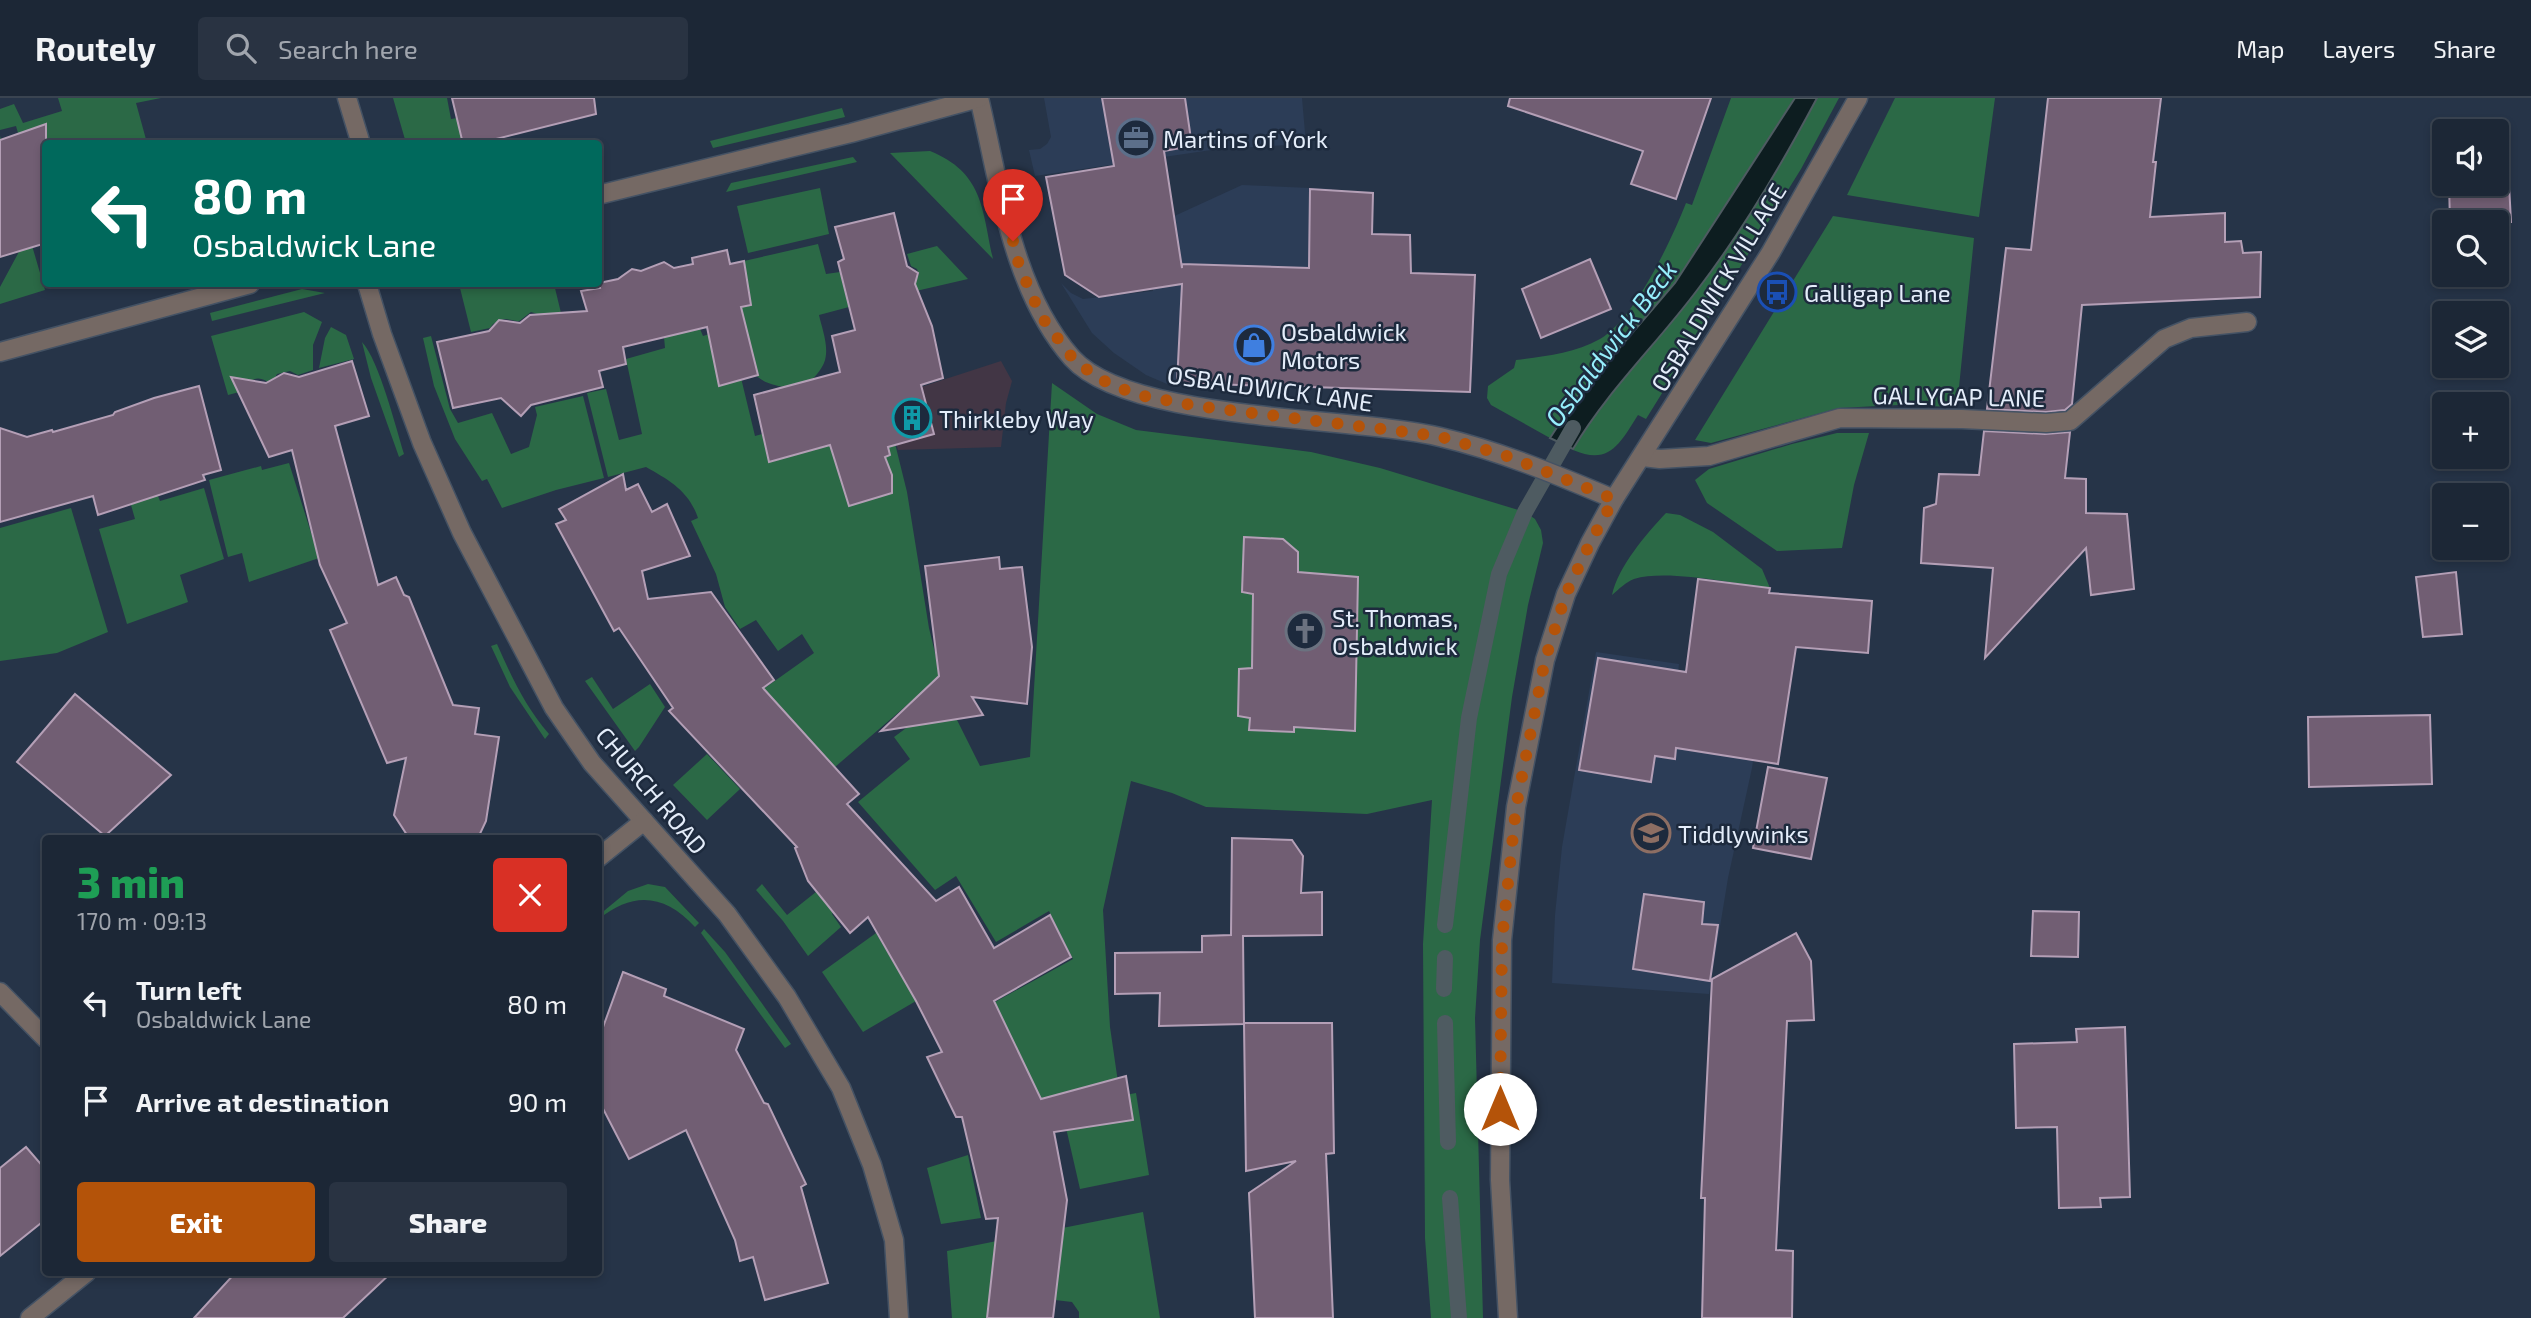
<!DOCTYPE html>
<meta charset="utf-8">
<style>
:root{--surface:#1c2736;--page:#293342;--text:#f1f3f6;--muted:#a0a5ad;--line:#3a4451;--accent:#b45309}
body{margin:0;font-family:"Exo 2",sans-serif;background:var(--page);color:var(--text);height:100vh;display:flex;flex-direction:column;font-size:26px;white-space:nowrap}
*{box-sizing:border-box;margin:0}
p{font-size:23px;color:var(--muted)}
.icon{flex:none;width:38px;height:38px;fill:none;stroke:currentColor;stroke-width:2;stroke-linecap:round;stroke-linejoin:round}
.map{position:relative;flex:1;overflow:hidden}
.drawer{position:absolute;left:42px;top:737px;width:560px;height:441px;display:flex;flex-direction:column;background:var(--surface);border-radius:7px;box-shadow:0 4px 10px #0003,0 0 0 2px var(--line)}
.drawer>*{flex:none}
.banner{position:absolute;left:42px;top:42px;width:560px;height:147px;border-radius:7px;box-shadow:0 4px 10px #0003,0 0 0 2px var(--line);background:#00695c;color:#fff;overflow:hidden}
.controls{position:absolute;left:2432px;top:21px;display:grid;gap:14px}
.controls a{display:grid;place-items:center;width:77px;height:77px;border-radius:7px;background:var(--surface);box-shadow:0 4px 10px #0003,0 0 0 2px var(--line);font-size:35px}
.pin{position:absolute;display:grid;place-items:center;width:60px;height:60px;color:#fff;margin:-72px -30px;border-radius:50% 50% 50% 0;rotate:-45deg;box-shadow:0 0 7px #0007}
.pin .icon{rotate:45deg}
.me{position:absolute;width:77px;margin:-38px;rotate:0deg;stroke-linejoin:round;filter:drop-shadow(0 0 5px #0008)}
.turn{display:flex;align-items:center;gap:24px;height:147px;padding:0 35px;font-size:32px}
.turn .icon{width:91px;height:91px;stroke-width:2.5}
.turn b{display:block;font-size:49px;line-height:60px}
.round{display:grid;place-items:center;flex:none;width:74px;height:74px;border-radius:7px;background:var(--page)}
.summary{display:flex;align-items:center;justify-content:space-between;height:119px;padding:0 35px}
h1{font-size:42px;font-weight:800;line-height:52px;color:#1e9e55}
.button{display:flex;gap:14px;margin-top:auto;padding:14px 35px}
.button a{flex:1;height:80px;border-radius:7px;background:var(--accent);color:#fff;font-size:28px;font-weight:800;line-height:80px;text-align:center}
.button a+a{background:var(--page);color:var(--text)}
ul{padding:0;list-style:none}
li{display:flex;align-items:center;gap:21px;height:98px;padding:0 35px}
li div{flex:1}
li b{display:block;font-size:26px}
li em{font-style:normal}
header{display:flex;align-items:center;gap:42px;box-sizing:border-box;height:98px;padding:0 35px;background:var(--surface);border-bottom:2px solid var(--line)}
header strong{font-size:33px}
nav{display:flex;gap:38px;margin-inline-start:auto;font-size:24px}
.search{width:490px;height:63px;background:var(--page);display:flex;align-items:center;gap:18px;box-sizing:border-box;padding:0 24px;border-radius:7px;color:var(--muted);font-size:26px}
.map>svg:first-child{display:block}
</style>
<header>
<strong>Routely</strong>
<div class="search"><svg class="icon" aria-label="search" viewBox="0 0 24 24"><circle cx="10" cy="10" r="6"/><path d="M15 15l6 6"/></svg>Search here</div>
<nav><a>Map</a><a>Layers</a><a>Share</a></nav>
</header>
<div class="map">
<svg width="2531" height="1220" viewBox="0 0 2531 1220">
<rect width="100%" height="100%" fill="#263448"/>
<g fill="#2c3d57">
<polygon points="1044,0 1302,0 1306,46 1218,51 1035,78 1029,52 1040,51 1047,46 1051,39"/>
<polygon points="1242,87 1332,91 1333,160 1326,291 1167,286 1146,277 1114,255 1092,235 1061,185 1071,195 1083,201 1153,193 1152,173 1170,120"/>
<polygon points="1596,554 1679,566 1678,575 1764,588 1752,670 1728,780 1709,896 1552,885 1555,817 1562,749"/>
</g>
<polygon fill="#423645" points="1001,263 1012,283 1006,305 1001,349 898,352 884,301"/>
<g fill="#2b6946">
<polygon points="58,0 161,0 136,5 147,45 117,44 46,46 32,84 16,28 0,32 0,11 14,6 23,25 62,13"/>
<polygon points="393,0 447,0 451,21 457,20 463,45 406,45"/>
<path d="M 1731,0 L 1795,0 L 1675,185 L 1575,302 L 1550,340 L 1491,307 L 1487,300 L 1488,288 L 1514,270 L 1516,262 C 1544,258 1574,256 1600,241 C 1634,222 1672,141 1686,105 L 1692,107 Z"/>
<path d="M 1817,0 L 1839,0 L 1801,71 L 1646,321 L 1638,317 C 1620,345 1610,368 1573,352 C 1608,292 1657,246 1698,191 C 1744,131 1782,66 1817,0 Z"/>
<polygon points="1895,0 1995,0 1979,119 1847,97"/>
<polygon points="842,10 845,19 713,50 710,43"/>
<polygon points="0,38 45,192 0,206 0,189 28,137 0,108"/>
<path d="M 930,53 C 984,75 982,112 993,161 L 890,55 Z"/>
<polygon points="853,59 857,64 726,94 731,85"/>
<polygon points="820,90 829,136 748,155 737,108"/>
<polygon points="1833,118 1974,140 1957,309 1898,307 1839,310 1711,345 1695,342"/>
<path d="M 818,146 L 826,176 L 840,174 L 849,209 L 819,217 C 822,231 830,250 824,265 C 821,272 813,282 806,286 C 794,293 764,288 755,276 C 747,265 743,248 738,235 L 747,233 L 741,209 L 751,207 L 744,163 Z"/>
<polygon points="937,148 968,181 916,193 914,187 919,176 917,171 911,168 907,156"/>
<path d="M 459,186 L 554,186 L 561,215 L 544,218 L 531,214 C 513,227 525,223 504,221 L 493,226 L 490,230 L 471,234 Z"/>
<polygon points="302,191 325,195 212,223 210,215"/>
<path d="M 304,214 L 322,224 L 313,247 L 313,272 L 298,277 L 290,273 L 277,276 L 271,287 C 260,276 249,280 243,293 L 228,297 L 211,238 Z"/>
<polygon points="331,229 346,237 354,261 319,270 325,240"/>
<path d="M 729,230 L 755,338 L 884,301 L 907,394 L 929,530 L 946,600 L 980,668 L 1030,659 L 1052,285 L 1097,316 L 1136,332 L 1311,354 L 1380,370 L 1525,414 L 1535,421 L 1541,432 L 1543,445 L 1528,507 L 1512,599 L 1480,842 L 1475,920 L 1483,1220 L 1431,1220 L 1425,1140 L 1423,846 L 1432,702 L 1367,716 L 1206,709 L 1172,695 L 1131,683 L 1103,812 L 1110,929 L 1120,998 L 1136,995 L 1149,1077 L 1080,1091 L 1064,1021 L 1030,1034 L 986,909 L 1073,861 L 1049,813 L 996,844 L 956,778 L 935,792 L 858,704 L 910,661 L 894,639 L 932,611 L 921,595 L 835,669 L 804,635 L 752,599 L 814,555 L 802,536 L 778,553 L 756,522 L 740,531 L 725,509 L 716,476 L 691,423 L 698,420 C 689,393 669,382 646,369 L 608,379 L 587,295 L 606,291 L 619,342 L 642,336 L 626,261 L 665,250 L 664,239 L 700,231 L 703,238 Z"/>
<polygon points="431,238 450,311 458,325 492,315 511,356 529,349 537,317 535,309 583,298 604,380 556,392 502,410 487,381 482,383 455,341 434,288 423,240"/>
<path d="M 362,244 C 379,262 396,330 404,356 L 399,359 L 371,280 Z"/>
<polygon points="1837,335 1869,335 1854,387 1842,450 1777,453 1707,405 1695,382 1709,371 1792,346"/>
<polygon points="289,365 319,460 249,484 242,455 228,459 209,382 261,368 262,372"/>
<polygon points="204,390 224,461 180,477 188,504 127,526 99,431 135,421 129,400 156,393 160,403"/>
<polygon points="71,410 108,534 57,555 0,563 0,430"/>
<path d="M 1666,415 L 1680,417 L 1713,434 L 1762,471 L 1770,490 C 1734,486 1668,471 1634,481 C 1626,484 1619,491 1612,497 C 1618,469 1646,436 1666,415 Z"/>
<path d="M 497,546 C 511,578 526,610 549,636 L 545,641 L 510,589 L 491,548 Z"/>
<polygon points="592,579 613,611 650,586 665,609 639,649 635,653 585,583"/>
<polygon points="707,656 740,691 707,722 673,687"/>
<path d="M 648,786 L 665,789 L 699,825 L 695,829 C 665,796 633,793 599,821 L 599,817 L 628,793 Z"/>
<polygon points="762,786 787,817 821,790 828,808 835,812 832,816 841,829 808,858 783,823 756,792"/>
<polygon points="704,831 725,854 791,946 785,950 701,835"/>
<polygon points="876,835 916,903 863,934 822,874"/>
<polygon points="968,1057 981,1120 941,1126 927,1070"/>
<polygon points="1143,1114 1160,1220 1079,1220 1079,1214 1072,1204 1055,1202 987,1220 952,1220 947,1153"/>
</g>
<path fill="#0d1d20" stroke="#4e5b61" stroke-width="2" d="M 1795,0 L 1817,0 C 1782,66 1744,131 1698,191 C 1657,246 1608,292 1573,351 L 1550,340 L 1575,302 L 1675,185 Z"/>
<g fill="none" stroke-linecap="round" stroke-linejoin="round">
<g stroke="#4e5b61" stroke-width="16">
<polyline points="1445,827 1469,620 1499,476 1525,414 1573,330"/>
<polyline points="1444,891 1445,860"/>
<polyline points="1445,925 1448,1044"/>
<polyline points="1450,1100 1459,1220"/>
</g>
</g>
<g fill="#715e73" stroke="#b49fb6" stroke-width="2">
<polygon points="452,0 594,0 596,16 476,46 463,46"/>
<polygon points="1102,0 1185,0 1192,48 1164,53 1182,170 1182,166 1309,170 1310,91 1373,95 1372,136 1410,137 1411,175 1475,177 1470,294 1177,285 1182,186 1099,199 1065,177 1046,79 1114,68"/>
<polygon points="1510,0 1711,0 1676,101 1631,86 1643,53 1508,8"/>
<polygon points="2048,0 2161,0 2153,64 2156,64 2150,119 2225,115 2225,144 2241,143 2243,155 2261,154 2260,199 2082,207 2072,306 2065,312 2046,314 1987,311 2006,150 2031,152"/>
<polygon points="46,26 46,145 0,159 0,42"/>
<polygon points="2506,28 2511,124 2450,124 2449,86 2497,86 2497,33 2489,33"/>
<polygon points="894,115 907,168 918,175 915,186 932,228 943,280 921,287 934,336 888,349 890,357 885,359 892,377 892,395 849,408 830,347 769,364 754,297 840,274 832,238 855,232 838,164 844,161 835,129"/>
<polygon points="727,152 730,166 744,163 751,207 741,209 758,277 719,288 707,229 623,249 626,266 599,273 603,289 531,307 521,318 501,300 453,310 437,244 489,233 499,222 520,225 530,217 587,213 581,193 600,190 599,185 618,181 632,171 641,173 664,164 674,170 693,166 692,160"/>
<polygon points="1590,161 1611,211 1541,240 1522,191"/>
<polygon points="352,263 369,318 335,328 378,487 396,479 404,497 409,499 453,607 479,610 475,636 499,639 486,723 478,740 409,740 394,717 406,660 387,665 330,532 347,525 320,467 292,352 269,359 231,279 266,285 284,275 299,279"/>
<polygon points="199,288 221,372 203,377 205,382 98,417 93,398 0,424 0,330 27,339 52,332 53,334 113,317 115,314 154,300"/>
<polygon points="1984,333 2045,336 2070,334 2065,380 2086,381 2086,415 2127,416 2134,491 2091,497 2086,450 1985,560 1993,470 1921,465 1924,410 1936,406 1939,376 1979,377"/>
<polygon points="623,376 626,392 638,386 652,414 667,406 690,458 642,473 648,501 711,494 774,582 763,590 859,696 847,706 936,803 959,789 994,850 1050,817 1071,859 994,903 1041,1001 1126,978 1133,1022 1054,1034 1067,1102 1053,1220 987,1220 998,1120 986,1121 962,1019 956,1019 927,959 942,954 916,903 868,819 850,835 808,783 795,750 797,749 669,613 673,610 619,530 614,533 556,426 566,422 559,411"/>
<polygon points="1244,439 1283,441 1298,454 1298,474 1358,479 1355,633 1294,629 1294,634 1249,632 1250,620 1238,618 1239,571 1252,570 1253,496 1242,494"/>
<polygon points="999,459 1000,471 1022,469 1032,549 1027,606 972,599 983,617 881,633 939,578 925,468"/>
<polygon points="2456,474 2462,536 2423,539 2416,479"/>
<polygon points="1698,481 1770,490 1769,495 1872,503 1868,555 1796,549 1778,666 1676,650 1675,661 1655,658 1651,684 1579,672 1598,560 1686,574"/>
<polygon points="75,596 171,677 105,738 17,664"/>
<polygon points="2430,617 2432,686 2309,689 2308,619"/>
<polygon points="1768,669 1827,680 1811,761 1753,750"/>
<polygon points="1232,740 1292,742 1303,758 1301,795 1322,794 1322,837 1243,838 1244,926 1159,928 1160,895 1115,896 1115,855 1202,854 1202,838 1231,837"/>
<polygon points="1644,796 1704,804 1702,826 1718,827 1710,883 1633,871"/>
<polygon points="2033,813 2079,814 2078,859 2031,858"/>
<polygon points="1796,835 1811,863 1814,922 1787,923 1776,1152 1793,1153 1792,1220 1702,1220 1705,1100 1701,1100 1712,881"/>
<polygon points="623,874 666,891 664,898 744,931 736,952 764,1005 768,1006 806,1086 801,1089 828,1185 765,1202 753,1159 740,1163 735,1142 686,1032 629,1061 598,1001 598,943"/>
<polygon points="1244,925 1332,925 1334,1055 1326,1056 1333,1220 1255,1220 1249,1095 1296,1063 1246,1073"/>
<polygon points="2125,929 2130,1099 2100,1100 2101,1109 2059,1110 2057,1029 2016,1030 2014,946 2077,944 2076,931"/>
<polygon points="26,1049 46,1072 46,1121 0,1158 0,1070"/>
<polygon points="236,1174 392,1174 343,1220 194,1220"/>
</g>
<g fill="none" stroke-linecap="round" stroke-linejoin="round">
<defs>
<g id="minor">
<polyline points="347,0 361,46"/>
<path d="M 979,0 C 1000,87 1012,192 1072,260 C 1129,324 1354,318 1440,339 C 1500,353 1557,377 1614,401"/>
<polyline points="598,97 851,35 979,0"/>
<polyline points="367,186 382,236 422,345 462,435 554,610 592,665 727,816 787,899 841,990 872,1067 894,1142 899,1220"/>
<polyline points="0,254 250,186"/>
<polyline points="1643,359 1660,361 1709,358 1840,320 1962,321 2046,325 2070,323 2164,241 2191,230 2247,224"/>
<polyline points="598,760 644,723"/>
<polyline points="0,894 46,941"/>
<polyline points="30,1220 87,1174"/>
<polyline points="1508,1220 1500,1082 1502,842 1516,709 1545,562 1566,496 1590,445 1614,401 1771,154 1858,0"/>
</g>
</defs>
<use href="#minor" stroke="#445264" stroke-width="21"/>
<use href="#minor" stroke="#756964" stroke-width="18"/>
</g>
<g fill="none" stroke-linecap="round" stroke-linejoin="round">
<polyline stroke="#b45309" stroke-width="12" stroke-dasharray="0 21.6" points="1013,143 1019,167 1041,218 1074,262 1100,281 1134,296 1196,308 1438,338 1507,358 1614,401 1590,445 1566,496 1545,562 1516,709 1502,842 1500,1011"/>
</g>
<defs>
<symbol id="office-ring" viewBox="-11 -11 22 22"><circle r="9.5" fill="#1d2a3d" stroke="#5c6f8a" stroke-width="1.5"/><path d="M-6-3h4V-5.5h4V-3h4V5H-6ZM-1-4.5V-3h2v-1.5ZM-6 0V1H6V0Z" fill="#5c6f8a"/></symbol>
<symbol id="bus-ring" viewBox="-11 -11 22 22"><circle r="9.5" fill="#1d2a3d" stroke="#1a4fb4" stroke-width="1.5"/><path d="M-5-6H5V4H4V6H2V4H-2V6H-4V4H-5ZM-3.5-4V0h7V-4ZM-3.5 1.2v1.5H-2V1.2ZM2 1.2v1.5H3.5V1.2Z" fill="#1a4fb4"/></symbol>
<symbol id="shop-ring" viewBox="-11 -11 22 22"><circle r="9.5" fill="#1d2a3d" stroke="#3f7fe0" stroke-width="1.5"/><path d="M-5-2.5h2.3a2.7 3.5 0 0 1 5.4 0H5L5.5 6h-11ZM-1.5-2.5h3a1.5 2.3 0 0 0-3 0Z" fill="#3f7fe0"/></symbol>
<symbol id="building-ring" viewBox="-11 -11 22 22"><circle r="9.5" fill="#1d2a3d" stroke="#0f9aa8" stroke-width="1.5"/><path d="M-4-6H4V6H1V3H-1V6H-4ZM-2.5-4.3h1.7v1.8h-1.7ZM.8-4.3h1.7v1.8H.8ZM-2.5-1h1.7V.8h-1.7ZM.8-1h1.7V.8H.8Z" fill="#0f9aa8"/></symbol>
<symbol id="church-ring" viewBox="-11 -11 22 22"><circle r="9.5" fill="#1d2a3d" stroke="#6b7280" stroke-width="1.5"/><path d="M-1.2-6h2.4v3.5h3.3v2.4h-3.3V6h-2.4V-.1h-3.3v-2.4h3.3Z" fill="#6b7280"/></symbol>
<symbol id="school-ring" viewBox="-11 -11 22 22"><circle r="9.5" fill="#1d2a3d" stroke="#8d6e63" stroke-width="1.5"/><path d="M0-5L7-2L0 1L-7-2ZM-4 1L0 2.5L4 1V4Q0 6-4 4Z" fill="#8d6e63"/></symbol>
</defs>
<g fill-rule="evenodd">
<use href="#office-ring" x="1114" y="18" width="44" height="44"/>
<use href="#bus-ring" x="1755" y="172" width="44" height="44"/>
<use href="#shop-ring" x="1232" y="225" width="44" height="44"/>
<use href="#building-ring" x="890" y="298" width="44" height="44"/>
<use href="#church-ring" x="1283" y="511" width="44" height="44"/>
<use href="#school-ring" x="1629" y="713" width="44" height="44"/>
</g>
<g text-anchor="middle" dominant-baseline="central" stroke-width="5" stroke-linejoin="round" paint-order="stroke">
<g font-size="24" fill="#e4edfa" stroke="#1d2a3d" text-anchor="start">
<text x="1163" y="40">Martins of York</text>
<text x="1804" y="194">Galligap Lane</text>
<text x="1281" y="233">Osbaldwick<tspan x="1281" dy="28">Motors</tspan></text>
<text x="939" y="320">Thirkleby Way</text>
<text x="1332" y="519">St. Thomas,<tspan x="1332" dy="28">Osbaldwick</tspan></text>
<text x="1678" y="735">Tiddlywinks</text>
</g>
<g font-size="24" fill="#e4edfa" stroke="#1d2a3d">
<text transform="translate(1718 189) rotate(-59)">OSBALDWICK VILLAGE</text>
<text transform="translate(1270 290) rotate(8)">OSBALDWICK LANE</text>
<text transform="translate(1959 298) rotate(1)">GALLYGAP LANE</text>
<text transform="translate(652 692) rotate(50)">CHURCH ROAD</text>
</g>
<g font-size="26" font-style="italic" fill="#96eefc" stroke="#1d2a3d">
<text transform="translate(1610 245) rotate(-53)">Osbaldwick Beck</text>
</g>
</g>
</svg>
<div class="controls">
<a><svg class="icon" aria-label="sound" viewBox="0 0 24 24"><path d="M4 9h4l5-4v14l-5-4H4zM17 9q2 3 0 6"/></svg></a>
<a><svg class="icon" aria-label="search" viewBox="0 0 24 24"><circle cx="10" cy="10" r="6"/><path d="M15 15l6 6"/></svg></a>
<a><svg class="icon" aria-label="layers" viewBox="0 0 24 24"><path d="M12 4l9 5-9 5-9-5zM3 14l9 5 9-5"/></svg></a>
<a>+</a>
<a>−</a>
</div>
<div class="pin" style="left:1013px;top:143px;background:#d93025"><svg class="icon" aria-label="arrive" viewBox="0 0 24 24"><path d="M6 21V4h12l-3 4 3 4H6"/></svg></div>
<svg class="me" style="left:1500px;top:1011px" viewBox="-20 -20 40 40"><circle r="19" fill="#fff"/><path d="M0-13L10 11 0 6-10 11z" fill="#b45309"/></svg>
<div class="banner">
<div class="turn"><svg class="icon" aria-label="left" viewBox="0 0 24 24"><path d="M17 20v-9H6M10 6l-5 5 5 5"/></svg><div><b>80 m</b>Osbaldwick Lane</div></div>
</div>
<section class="drawer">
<div class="summary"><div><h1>3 min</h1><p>170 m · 09:13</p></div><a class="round" style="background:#d93025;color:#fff"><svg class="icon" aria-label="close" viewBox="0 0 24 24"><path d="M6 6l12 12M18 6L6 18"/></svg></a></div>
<ul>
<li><svg class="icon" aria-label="left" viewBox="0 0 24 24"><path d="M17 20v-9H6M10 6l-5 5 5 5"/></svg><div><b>Turn left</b><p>Osbaldwick Lane</p></div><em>80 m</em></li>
<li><svg class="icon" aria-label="arrive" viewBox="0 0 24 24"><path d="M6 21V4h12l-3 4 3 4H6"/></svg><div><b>Arrive at destination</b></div><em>90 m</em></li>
</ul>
<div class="button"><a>Exit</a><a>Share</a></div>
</section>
</div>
